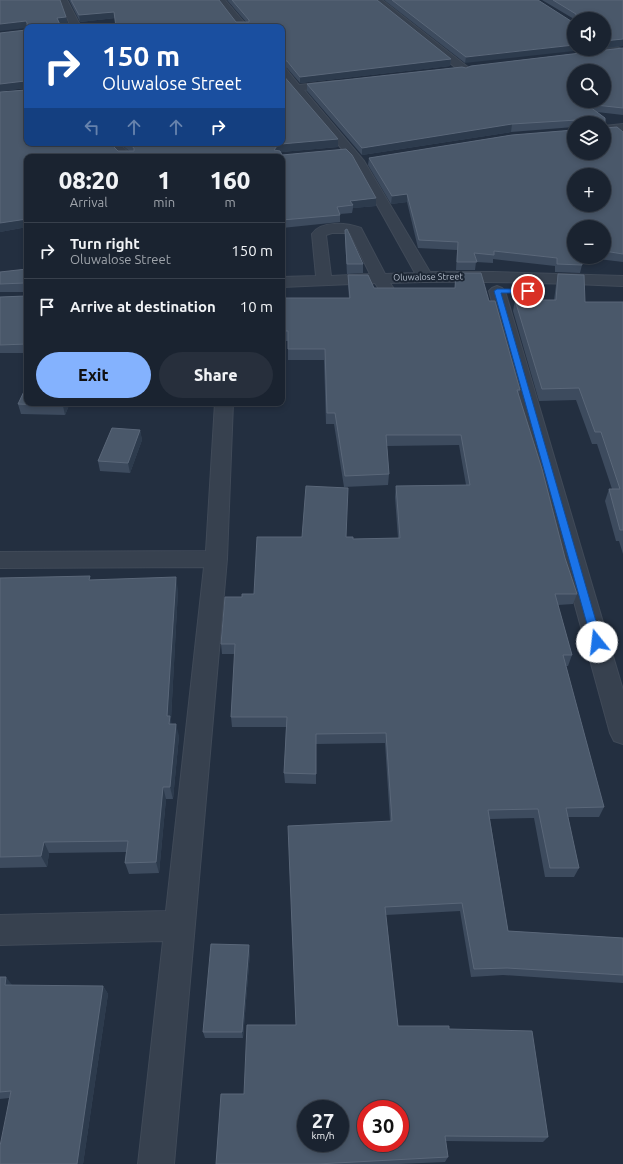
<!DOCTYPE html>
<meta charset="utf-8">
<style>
:root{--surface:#1a2330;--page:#272f3c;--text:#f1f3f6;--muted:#9fa4ab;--line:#38404c;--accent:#84b2fe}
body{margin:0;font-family:Ubuntu,sans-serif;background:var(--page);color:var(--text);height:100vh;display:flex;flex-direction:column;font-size:15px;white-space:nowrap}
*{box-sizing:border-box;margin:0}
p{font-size:13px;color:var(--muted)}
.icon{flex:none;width:22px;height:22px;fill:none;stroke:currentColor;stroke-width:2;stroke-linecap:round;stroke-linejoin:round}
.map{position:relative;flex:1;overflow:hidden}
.panel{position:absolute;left:24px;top:154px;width:261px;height:252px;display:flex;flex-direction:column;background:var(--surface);border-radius:8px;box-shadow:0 2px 6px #0003,0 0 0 1px var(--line)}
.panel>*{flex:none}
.guide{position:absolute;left:24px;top:24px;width:261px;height:122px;border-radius:8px;box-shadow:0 2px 6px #0003,0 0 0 1px var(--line);background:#1a4fa0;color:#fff;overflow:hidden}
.buttons{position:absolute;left:567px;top:12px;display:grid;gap:8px}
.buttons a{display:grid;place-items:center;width:44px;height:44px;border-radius:50%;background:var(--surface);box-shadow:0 2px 6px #0003,0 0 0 1px var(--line);font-size:20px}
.speed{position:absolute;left:297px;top:1100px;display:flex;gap:8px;font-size:20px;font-weight:700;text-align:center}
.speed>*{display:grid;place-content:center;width:52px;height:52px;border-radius:50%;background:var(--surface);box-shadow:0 2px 6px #0003,0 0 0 1px var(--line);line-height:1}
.speed small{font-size:10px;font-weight:400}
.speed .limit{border:6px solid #d22;background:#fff;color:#111}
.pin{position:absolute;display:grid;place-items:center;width:34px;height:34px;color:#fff;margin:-17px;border:2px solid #fff;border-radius:50%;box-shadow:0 1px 4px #0007}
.me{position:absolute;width:44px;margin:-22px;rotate:344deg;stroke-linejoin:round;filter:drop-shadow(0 0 3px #0008)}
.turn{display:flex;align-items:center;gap:14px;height:84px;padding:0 12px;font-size:18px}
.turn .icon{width:52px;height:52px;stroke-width:2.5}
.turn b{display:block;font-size:28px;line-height:34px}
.lanes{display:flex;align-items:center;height:38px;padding:0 12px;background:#0003;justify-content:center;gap:20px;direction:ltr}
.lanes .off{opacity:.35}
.eta{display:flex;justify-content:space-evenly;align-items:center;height:68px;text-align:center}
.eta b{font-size:24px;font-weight:800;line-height:28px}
.action{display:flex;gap:8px;margin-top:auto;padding:8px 12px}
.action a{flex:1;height:46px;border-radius:24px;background:var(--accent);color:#111;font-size:16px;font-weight:800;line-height:46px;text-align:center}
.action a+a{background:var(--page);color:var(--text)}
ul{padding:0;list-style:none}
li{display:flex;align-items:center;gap:12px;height:56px;padding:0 12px;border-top:1px solid var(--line)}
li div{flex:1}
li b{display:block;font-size:15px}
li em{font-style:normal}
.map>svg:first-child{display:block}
</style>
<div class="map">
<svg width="623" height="1164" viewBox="0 0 623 1164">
<rect width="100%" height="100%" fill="#232f40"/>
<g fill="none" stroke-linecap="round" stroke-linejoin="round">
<defs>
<g id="minor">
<polygon points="59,0 67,0 81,27 71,27"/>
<polygon points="216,0 225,0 248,27 238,27"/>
<polygon points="372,0 382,0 469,68 470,70 469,72 461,72"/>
<polygon points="604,40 621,49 622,51 621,53 613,53 604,47"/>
<path d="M 282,68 L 286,69 L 299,85 L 336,81 L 340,82 L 341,84 L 340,86 L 336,87 L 304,90 L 364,161 L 430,272 L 493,272 L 623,276 L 623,286 C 545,283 468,280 390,283 L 394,289 L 391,292 L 386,294 L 381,292 L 375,283 L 282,287 L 282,277 L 316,276 L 312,234 C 321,220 347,223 361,228 L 385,274 L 415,273 L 353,162 L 282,78 ZM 332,233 L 350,233 L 370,274 L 331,276 L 326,235 Z"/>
<polygon points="623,124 623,132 604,134 604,126"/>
<polygon points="105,143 118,143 134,157 120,157"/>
<polygon points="497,286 502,288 505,291 623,690 623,744 614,741 610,733 489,291 492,288"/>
<polygon points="215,403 233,403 227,559 174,1164 138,1164 163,941 0,945 0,915 166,911 204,567 0,568 0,552 206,551"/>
</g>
</defs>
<use href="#minor" stroke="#404a58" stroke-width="2"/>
<use href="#minor" fill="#37414f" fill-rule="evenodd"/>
</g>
<g fill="#3d4b5e" fill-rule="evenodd">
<polygon points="69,0 219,0 236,22 246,22 227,0 377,0 451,59 450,66 300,83 287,68 282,67 282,27 115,18 80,22"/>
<polygon points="384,0 538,0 465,63"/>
<polygon points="542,0 623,0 623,46 604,48 604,19 574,19"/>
<polygon points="27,29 27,143 118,151 129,151 120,143 282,143 338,139 338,147 281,152 282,155 376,198 376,206 353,208 352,213 340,214 340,222 282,228 282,157 27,227 0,232 0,92 26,90 27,88 0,91 26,30"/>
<path d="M 623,48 L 623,115 L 597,112 L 605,118 L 605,128 L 617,127 L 623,132 L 623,262 L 582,257 L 582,265 L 580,273 L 555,272 L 555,266 L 493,259 L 493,263 L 476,262 L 475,270 L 456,270 L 457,250 L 418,248 L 407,202 L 391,204 L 368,165 L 369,158 L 512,135 L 574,130 L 574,153 L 604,153 L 604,123 L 574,123 L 574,127 L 511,132 L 362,155 L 307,91 L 307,84 L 462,67 L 466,68 L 471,66 ZM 574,71 L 604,71 L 604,101 L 574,101 ZM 574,175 L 604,175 L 604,205 L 574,205 ZM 574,227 L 604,227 L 604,257 L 574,257 Z"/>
<polygon points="345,230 363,264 363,273 347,274 345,239"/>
<polygon points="27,269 27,353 0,353 0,297 26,296 26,292 0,292 0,272"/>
<polygon points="456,273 489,301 520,390 519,395 565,558 577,594 573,604 558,605 572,655 568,666 566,666 604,807 599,817 568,817 579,868 574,877 545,877 534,818 490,819 508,931 623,938 623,983 503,975 471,977 460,911 386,915 398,1026 449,1029 548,1137 543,1142 446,1141 448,1157 445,1162 399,1164 216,1164 244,1094 296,1025 390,821 385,743 316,744 316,784 285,783 284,773 286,727 232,727 231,717 235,654 222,654 221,644 242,597 254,594 346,537 353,539 398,538 395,497 396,486 466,485 459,445 387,446 389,474 388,485 344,487 334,424 326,424 324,360 288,360 288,341 282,341 282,298 349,298 348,286 348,275 374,288 455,288"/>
<polygon points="558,274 585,302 623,302 623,554 619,541 616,541 605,501 609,489 612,489 597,444 592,444 576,400 539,401 513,311 515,300 554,300 556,285"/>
<polygon points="27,403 70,403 65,415 21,414 18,404"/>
<polygon points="140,430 142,440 130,473 100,471 98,461"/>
<polygon points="0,578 91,580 178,590 171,719 171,724 179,736 173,799 166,799 159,873 129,874 125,863 126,852 49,853 47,867 0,868"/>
<polygon points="250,952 243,1038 205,1038 203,1032"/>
<polygon points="0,977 13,986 103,986 108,994 83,1164 0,1164 9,1098 0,1099"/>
</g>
<g fill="#2d3b4d">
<polygon points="114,12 115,18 80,22 79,15"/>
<polygon points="66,17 68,23 58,24 57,18"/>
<polygon points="26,21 27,28 0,31 0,24"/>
<polygon points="623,39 623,46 604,48 604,41"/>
<polygon points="574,45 574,49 592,49 465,63 466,57"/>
<polygon points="451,59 450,66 300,83 300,77"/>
<polygon points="25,81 27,88 0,91 0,84"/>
<polygon points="512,124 511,132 362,155 362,148"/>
<polygon points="338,139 338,147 282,152 277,153 274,150 277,146 281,144"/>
<polygon points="407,194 407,202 391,204 392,196"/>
<polygon points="376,198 376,206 353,208 353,205 350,201"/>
<polygon points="27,219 27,227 0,232 0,223"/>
<polygon points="64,403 70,403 65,415 63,406"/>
<polygon points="140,430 142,440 130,473 128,463"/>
<polygon points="176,577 178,590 171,719 172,728 172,736 167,716"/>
<polygon points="176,724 179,736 173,799 170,787"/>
<polygon points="163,787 166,799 159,873 156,862"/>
<polygon points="44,842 49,853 47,867 41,856"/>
<polygon points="249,945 250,952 243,1038 242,1032"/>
<polygon points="6,977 13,986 5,985"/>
<polygon points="103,986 108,994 83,1164 77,1164"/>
</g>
<g fill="#4a586a" stroke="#5a6779" fill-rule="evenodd">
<polygon points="0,0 60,0 66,17 57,18 61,27 27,27 27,23 26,21 0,24"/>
<polygon points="71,0 219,0 236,22 249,22 249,20 232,0 377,0 451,59 300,77 287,61 282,60 282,27 116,27 114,12 79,15"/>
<polygon points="392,0 538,0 574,23 574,45 466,57"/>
<polygon points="553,0 623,0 623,39 604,41 604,19 576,19 576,14"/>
<polygon points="27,29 27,143 110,143 118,151 134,151 134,148 128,143 282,143 282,74 338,139 281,144 277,146 274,150 280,151 282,155 346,149 352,155 376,198 350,201 353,205 337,207 340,215 282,220 282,157 27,157 27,219 0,223 0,92 26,90 27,88 27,82 25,81 0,84 0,33 26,30"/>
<path d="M 623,48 L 623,108 L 586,104 L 605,118 L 605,128 L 617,127 L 623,132 L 623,254 L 604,251 L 604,227 L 574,227 L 574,257 L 582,257 L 582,265 L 557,264 L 557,258 L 494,251 L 494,255 L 474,253 L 477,262 L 457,262 L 458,242 L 419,240 L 407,194 L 392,196 L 369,158 L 512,135 L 574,130 L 574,153 L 604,153 L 604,123 L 577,123 L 577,120 L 512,124 L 362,148 L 307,84 L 462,67 L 466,68 L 471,66 ZM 574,71 L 604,71 L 604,101 L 574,101 ZM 574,175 L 604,175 L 604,205 L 574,205 Z"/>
<polygon points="347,229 363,264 347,264 345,230"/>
<polygon points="27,269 27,344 0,345 0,297 26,296 26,285 25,283 0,284 0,272"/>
<path d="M 456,273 L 481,273 L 489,301 L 495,301 L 520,390 L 517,390 L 542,469 L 565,558 L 577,594 L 555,594 L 572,655 L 563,655 L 604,807 L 566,808 L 579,868 L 550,868 L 538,809 L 488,810 L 508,931 L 623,938 L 623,975 L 507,968 L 474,969 L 462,903 L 385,907 L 398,1026 L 449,1026 L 449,1029 L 532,1031 L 548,1137 L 445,1136 L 448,1157 L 317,1164 L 216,1164 L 221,1094 L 244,1094 L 247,1025 L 296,1025 L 288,826 L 392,821 L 386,733 L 316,734 L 316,774 L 284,773 L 287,717 L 231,717 L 235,644 L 221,644 L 225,597 L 242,597 L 242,594 L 254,594 L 257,537 L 302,537 L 306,486 L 348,488 L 346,537 L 353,537 L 353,539 L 400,538 L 396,486 L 470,485 L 461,435 L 386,435 L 389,474 L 345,476 L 335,413 L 327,413 L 325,349 L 288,349 L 288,331 L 282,331 L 282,298 L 350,298 L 348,275 L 368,275 L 374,288 L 455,288 ZM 306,1109 L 340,1109 L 340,1143 L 306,1143 ZM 366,1109 L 400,1109 L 400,1143 L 366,1143 Z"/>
<polygon points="558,274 584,275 585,302 623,302 623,530 620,530 609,489 620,489 601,432 595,432 579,388 542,389 515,300 556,300"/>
<polygon points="27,385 27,403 64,403 63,406 18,404"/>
<polygon points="112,428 140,430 128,463 98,461"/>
<polygon points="90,576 89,580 176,577 167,716 170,716 169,724 176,724 170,787 163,787 156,862 125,863 128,841 44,842 41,856 0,857 0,578"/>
<polygon points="211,944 249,945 242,1032 203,1032"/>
<polygon points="0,977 6,977 5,985 103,986 77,1164 0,1164 0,1146 11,1091 0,1092"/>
</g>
<polygon fill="#1a73e8" stroke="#114b97" points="528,289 532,291 531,293 501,293 602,642 600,644 593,644 592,642 494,291 497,289"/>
<g text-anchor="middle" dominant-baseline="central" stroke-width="4" stroke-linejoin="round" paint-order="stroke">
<g font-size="9" fill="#b3bcca" stroke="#1c2634">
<text transform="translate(428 277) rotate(-1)">Oluwalose Street</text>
</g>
</g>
</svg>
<div class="buttons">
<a><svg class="icon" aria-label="sound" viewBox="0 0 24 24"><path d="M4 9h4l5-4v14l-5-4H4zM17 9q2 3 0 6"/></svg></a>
<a><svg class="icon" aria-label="search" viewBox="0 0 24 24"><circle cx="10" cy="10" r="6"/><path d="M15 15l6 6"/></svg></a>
<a><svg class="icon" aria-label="layers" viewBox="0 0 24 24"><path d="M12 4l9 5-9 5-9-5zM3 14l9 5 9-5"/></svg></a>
<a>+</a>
<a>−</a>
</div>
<div class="speed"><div>27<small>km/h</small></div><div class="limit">30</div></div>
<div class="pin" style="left:528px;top:291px;background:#d93025"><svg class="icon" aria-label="arrive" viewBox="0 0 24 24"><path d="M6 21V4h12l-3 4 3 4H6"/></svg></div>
<svg class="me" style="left:597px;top:642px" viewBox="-20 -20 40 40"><circle r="19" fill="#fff"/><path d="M0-13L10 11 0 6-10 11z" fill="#1a73e8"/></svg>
<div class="guide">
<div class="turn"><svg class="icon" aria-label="right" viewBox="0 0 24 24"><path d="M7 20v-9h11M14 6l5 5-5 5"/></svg><div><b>150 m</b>Oluwalose Street</div></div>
<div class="lanes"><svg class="icon off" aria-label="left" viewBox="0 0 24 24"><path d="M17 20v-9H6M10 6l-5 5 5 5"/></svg><svg class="icon off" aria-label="ahead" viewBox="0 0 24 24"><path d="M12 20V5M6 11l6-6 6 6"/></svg><svg class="icon off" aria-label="ahead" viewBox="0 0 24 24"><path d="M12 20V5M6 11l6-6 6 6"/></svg><svg class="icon" aria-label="right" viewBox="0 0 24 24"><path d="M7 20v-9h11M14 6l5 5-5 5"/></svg></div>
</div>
<section class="panel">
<div class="eta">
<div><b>08:20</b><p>Arrival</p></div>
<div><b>1</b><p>min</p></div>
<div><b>160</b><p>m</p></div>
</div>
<ul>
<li><svg class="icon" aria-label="right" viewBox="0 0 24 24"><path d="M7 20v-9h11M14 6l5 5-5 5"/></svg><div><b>Turn right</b><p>Oluwalose Street</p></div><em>150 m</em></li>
<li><svg class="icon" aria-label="arrive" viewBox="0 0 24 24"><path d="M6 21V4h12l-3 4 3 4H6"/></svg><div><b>Arrive at destination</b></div><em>10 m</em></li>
</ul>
<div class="action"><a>Exit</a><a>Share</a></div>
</section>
</div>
